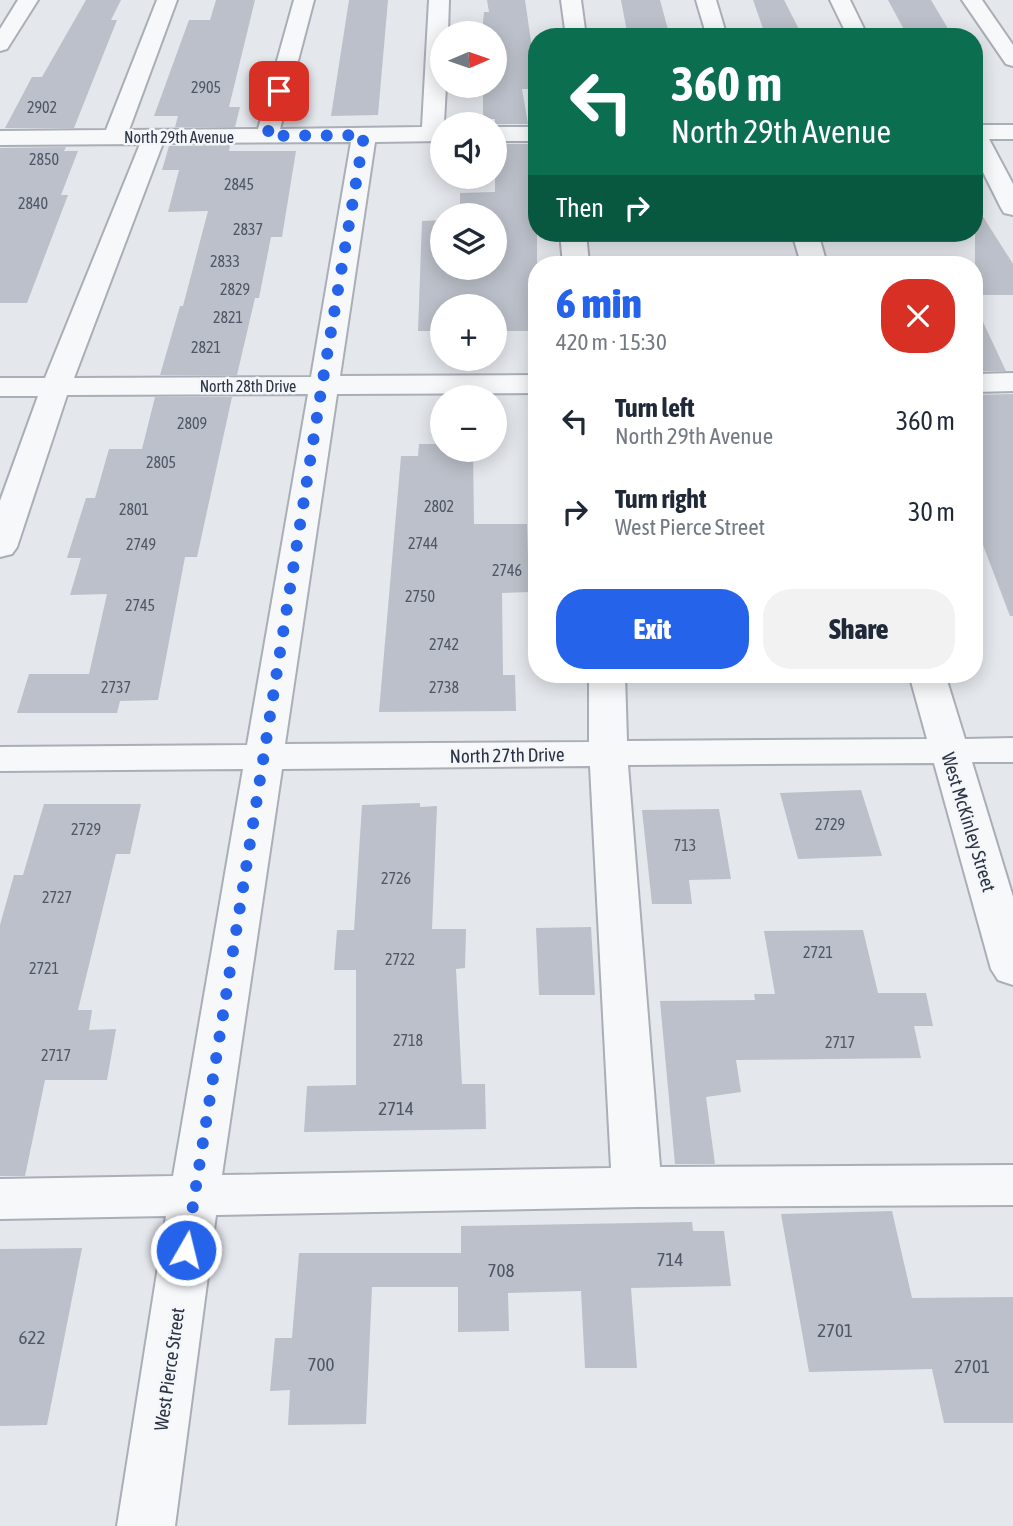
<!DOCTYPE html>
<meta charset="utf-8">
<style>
:root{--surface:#fff;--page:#f2f2f3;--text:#1f2937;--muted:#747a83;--accent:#2563eb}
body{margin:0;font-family:"Asap Condensed",sans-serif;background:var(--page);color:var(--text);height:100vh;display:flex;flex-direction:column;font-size:26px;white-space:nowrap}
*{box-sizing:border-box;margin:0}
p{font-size:23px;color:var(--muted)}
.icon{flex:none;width:38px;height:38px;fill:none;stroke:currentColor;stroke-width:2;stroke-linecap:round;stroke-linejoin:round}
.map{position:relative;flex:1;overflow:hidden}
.sheet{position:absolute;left:528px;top:256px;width:455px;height:427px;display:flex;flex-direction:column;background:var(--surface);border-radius:28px;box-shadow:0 4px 18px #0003}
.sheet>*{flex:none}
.hud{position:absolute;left:528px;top:28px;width:455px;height:214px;border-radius:28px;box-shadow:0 4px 18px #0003;background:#0b6e4f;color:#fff;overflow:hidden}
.needle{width:46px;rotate:88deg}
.buttons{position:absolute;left:430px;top:21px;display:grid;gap:14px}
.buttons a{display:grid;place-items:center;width:77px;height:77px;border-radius:50%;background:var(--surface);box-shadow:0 4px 18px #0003;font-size:35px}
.pin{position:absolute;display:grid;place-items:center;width:60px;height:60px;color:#fff;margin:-30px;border-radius:14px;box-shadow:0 4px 10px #0006}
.me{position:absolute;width:77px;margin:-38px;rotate:8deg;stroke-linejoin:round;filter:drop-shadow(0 0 5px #0008)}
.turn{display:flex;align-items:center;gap:24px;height:147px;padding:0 28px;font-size:32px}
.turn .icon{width:91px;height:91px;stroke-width:2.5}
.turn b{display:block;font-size:49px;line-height:60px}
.then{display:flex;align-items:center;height:66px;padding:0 28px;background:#0003;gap:14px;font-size:26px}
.round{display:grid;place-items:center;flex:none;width:74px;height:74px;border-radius:28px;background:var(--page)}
.overview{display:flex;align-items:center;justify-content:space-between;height:119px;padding:0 28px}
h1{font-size:42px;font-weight:800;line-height:52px;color:var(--accent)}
.primary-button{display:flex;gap:14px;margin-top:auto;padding:14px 28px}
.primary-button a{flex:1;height:80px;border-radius:28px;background:var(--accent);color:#fff;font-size:28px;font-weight:800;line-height:80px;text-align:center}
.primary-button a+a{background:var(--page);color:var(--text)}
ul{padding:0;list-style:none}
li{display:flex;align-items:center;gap:21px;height:91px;padding:0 28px}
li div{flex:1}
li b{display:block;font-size:26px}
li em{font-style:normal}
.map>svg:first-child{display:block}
</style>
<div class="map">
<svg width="1013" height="1526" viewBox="0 0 1013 1526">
<rect width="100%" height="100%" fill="#e4e7ec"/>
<g fill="#bbc0ca">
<polygon points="86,0 121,0 111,20 117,20 74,128 5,128 32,77 42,77"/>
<polygon points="216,0 255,0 229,107 240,107 235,127 175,127 178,116 154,116 189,20 210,20"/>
<polygon points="349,0 388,0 378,115 331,116"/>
<polygon points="487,0 525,0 534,62 531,62 533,89 522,89 528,124 495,124 495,119 483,119 483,86 495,86 495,33 482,33 484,12 489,12"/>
<polygon points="621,0 660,0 670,37 628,37"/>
<polygon points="753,0 784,0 803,37 766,37"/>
<polygon points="888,0 931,0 953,37 908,37"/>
<polygon points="495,144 531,144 537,180 537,331 495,331 495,306 443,306 443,331 418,331 422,221 443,220 443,268 495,268 495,215 460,215 460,193 495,192"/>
<polygon points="230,145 229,151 296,151 282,237 271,237 259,298 255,298 237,375 160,375 180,306 183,306 208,211 168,212 179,170 162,170 169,146"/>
<polygon points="66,147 64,151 78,151 61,195 68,195 27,303 0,303 0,148"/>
<polygon points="975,204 1013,264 1013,295 975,295"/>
<polygon points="975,305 1006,371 975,371"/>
<polygon points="1013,394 1013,616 1010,616 975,524 975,395"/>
<polygon points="155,397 232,397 197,557 185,557 158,700 120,701 117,713 17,713 29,674 89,674 107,594 70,595 81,558 67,558 86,498 95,498 109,449 142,449"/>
<polygon points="419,444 443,444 443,450 473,450 474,524 527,524 529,592 502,593 503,675 515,675 516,711 379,712 401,456 418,456"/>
<polygon points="861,790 882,856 798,859 780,793"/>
<polygon points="420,803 420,807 437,806 432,929 466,929 465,968 456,969 462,1084 485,1084 486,1129 304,1132 307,1086 356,1085 356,970 334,970 337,930 354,930 362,805"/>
<polygon points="44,804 141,804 130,854 116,854 78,1010 92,1010 89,1030 116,1029 107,1080 45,1080 25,1176 0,1176 0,925 14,875 23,875"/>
<polygon points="719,809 731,879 689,880 692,904 652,904 642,810"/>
<polygon points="591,927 595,995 539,995 536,928"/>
<polygon points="863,930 878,993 926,993 933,1026 914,1026 921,1058 736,1060 741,1092 706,1097 715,1164 675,1164 660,1001 755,1000 754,994 775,994 764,931"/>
<polygon points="892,1211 912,1298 1013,1297 1013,1423 944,1423 932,1369 809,1372 781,1214"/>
<polygon points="692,1222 693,1231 724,1231 731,1286 631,1288 637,1368 585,1368 581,1291 508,1293 509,1331 458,1332 458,1287 372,1287 366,1424 288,1425 290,1390 270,1391 275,1338 292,1338 299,1253 461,1253 461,1226"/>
<polygon points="82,1248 47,1425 0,1426 0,1249"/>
</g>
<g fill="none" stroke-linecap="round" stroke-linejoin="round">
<defs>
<g id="minor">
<polygon points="18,0 38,0 7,49 0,51 0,29"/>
<path d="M 157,0 L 177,0 L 129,130 L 258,129 L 294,0 L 314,0 L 280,129 L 422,127 L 429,0 L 449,0 L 448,33 L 443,33 L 443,86 L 446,86 L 443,141 L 375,142 L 340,376 L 537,375 L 537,393 L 337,394 L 285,744 L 589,742 L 589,674 L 625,674 L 627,741 L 927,739 L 909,674 L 945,674 L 965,739 L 1013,738 L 1013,762 L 972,762 L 1013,897 L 1013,985 L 998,980 L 991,969 L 934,763 L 628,765 L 660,1167 L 1013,1165 L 1013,1205 L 637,1207 L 216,1215 L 175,1526 L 117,1526 L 166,1216 L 0,1219 L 0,1179 L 173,1176 L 243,769 L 0,771 L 0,747 L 247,745 L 308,394 L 67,395 L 17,547 L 12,554 L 0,557 L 0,501 L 38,396 L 0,396 L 0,378 L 45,378 L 140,144 L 0,145 L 0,131 L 106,130 ZM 351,142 L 311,377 L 74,378 L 163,143 ZM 590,766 L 611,1168 L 222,1175 L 282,769 Z"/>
<polygon points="561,0 581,0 586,37 566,37"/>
<polygon points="696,0 716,0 727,37 707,37"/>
<polygon points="830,0 850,0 868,37 848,37"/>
<polygon points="962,0 982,0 1013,45 1013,66 1006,64"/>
<polygon points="975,125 1013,125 1013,139 989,139 1013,184 1013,215 1004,213 1001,208 975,156"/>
<rect x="495" y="127" width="42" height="14"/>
<polygon points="560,233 586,233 589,264 563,264"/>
<polygon points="792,233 818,233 827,264 801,264"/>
<polygon points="1013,373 1013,391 975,392 975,374"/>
</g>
</defs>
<use href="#minor" stroke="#a9aeb7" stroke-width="4"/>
<use href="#minor" fill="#f7f8fa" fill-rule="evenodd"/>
</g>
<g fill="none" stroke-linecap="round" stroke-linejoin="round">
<polyline stroke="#2563eb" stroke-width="12" stroke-dasharray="0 21.6" points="186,1250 322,385 364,135 267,136 279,91"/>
</g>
<g text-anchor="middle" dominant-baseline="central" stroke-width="5" stroke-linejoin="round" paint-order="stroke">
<g font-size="16" fill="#4f5766">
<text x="206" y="87">2905</text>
<text x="42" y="107">2902</text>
<text x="44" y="159">2850</text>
<text x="239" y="184">2845</text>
<text x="33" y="203">2840</text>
<text x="248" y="229">2837</text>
<text x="225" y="261">2833</text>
<text x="235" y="289">2829</text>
<text x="228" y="317">2821</text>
<text x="206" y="347">2821</text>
<text x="192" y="423">2809</text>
<text x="161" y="462">2805</text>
<text x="439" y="506">2802</text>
<text x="134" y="509">2801</text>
<text x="423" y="543">2744</text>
<text x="141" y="544">2749</text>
<text x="507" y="570">2746</text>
<text x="420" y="596">2750</text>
<text x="140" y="605">2745</text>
<text x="444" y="644">2742</text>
<text x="116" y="687">2737</text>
<text x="444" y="687">2738</text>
<text x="830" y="824">2729</text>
<text x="86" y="829">2729</text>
<text x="685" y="845">713</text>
<text x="396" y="878">2726</text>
<text x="57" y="897">2727</text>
<text x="818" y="952">2721</text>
<text x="400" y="959">2722</text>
<text x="44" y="968">2721</text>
<text x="408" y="1040">2718</text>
<text x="840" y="1042">2717</text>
<text x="56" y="1055">2717</text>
</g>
<g font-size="16" fill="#2b3445" stroke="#f4f6f9">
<text x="179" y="137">North 29th Avenue</text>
<text x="248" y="386">North 28th Drive</text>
</g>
<g font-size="19" fill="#2b3445" stroke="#f4f6f9">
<text transform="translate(507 755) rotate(-1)">North 27th Drive</text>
<text transform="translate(969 822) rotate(73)">West McKinley Street</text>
<text transform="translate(169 1369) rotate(-82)">West Pierce Street</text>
</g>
<g font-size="19" fill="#4f5766">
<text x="396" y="1108">2714</text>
<text x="670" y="1259">714</text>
<text x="501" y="1270">708</text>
<text x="835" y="1330">2701</text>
<text x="32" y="1337">622</text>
<text x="321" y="1364">700</text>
<text x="972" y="1366">2701</text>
</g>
</g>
</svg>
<div class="buttons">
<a><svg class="needle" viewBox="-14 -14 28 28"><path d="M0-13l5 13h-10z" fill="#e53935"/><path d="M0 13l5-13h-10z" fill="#747a83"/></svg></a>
<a><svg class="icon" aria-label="sound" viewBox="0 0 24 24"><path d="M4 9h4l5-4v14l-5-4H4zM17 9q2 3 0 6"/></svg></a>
<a><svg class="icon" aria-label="layers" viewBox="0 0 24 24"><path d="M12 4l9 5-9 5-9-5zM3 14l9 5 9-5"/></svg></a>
<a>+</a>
<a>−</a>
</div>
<div class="pin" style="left:279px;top:91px;background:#d93025"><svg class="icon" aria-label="arrive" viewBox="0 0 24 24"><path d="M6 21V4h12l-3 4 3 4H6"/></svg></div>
<svg class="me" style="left:186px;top:1250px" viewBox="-20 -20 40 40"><circle r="17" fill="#2563eb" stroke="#fff" stroke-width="3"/><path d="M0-11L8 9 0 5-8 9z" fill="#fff"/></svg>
<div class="hud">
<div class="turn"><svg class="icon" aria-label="left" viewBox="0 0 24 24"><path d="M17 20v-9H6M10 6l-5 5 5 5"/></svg><div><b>360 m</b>North 29th Avenue</div></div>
<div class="then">Then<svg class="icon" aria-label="right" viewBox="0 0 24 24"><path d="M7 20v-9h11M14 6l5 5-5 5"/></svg></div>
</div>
<section class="sheet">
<div class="overview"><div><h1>6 min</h1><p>420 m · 15:30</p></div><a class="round" style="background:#d93025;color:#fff"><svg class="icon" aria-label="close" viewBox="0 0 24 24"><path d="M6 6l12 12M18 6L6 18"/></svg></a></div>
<ul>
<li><svg class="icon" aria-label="left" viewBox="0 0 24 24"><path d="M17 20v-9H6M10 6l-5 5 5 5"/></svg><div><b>Turn left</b><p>North 29th Avenue</p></div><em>360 m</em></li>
<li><svg class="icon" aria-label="right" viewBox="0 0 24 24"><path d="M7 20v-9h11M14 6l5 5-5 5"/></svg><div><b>Turn right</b><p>West Pierce Street</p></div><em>30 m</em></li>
</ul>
<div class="primary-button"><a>Exit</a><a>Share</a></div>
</section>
</div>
